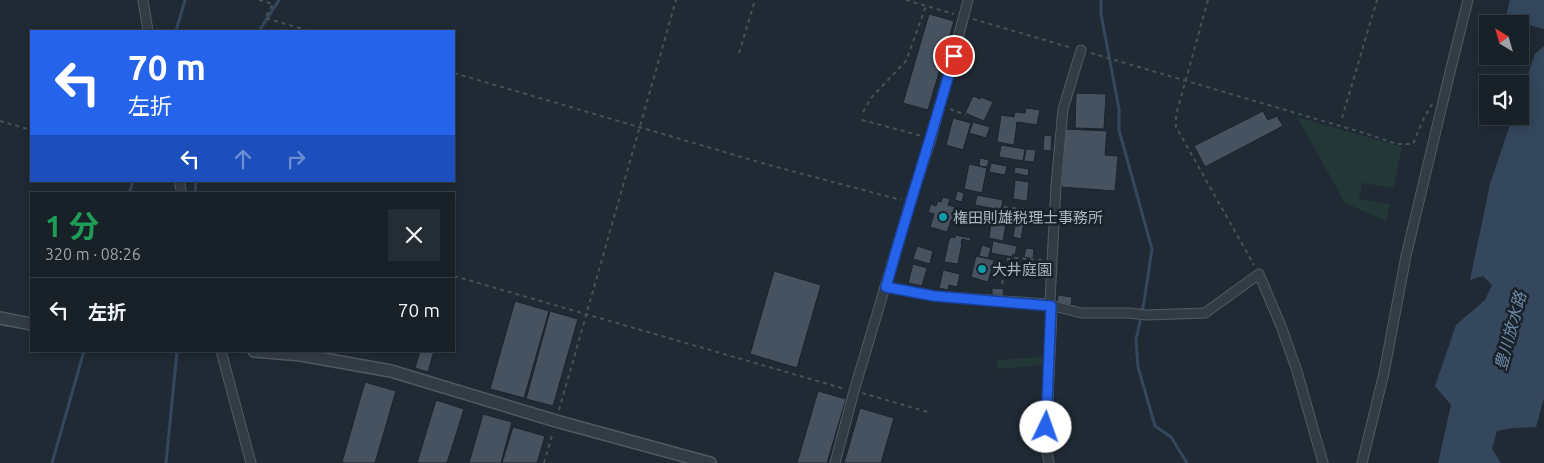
<!DOCTYPE html>
<html lang="ja">
<meta charset="utf-8">
<style>
:root{--surface:#182028;--page:#252d34;--text:#f1f3f6;--muted:#9fa3a8;--line:#363e45}
body{margin:0;font-family:Ubuntu,"Noto Sans JP",sans-serif;background:var(--page);color:var(--text);height:100vh;display:flex;flex-direction:column;font-size:19px;white-space:nowrap}
*{box-sizing:border-box;margin:0}
p{font-size:16px;color:var(--muted)}
.icon{flex:none;width:28px;height:28px;fill:none;stroke:currentColor;stroke-width:2;stroke-linecap:round;stroke-linejoin:round}
.map{position:relative;flex:1;overflow:hidden}
.drawer{position:absolute;left:30px;top:192px;width:425px;height:160px;display:flex;flex-direction:column;background:var(--surface);border-radius:0px;box-shadow:0 2px 12px #0003,0 0 0 1px var(--line)}
.drawer>*{flex:none}
.guide{position:absolute;left:30px;top:30px;width:425px;height:152px;border-radius:0px;box-shadow:0 2px 12px #0003,0 0 0 1px var(--line);background:#2563eb;color:#fff;overflow:hidden}
.needle{width:32px;rotate:323deg}
.tools{position:absolute;left:1479px;top:15px;display:grid;gap:10px}
.tools a{display:grid;place-items:center;width:50px;height:50px;border-radius:0px;background:var(--surface);box-shadow:0 2px 12px #0003,0 0 0 1px var(--line);font-size:25px}
.pin{position:absolute;display:grid;place-items:center;width:42px;height:42px;color:#fff;margin:-21px;border:2px solid #fff;border-radius:50%;box-shadow:0 1px 5px #0007}
.me{position:absolute;width:55px;margin:-28px;rotate:3deg;stroke-linejoin:round;filter:drop-shadow(0 0 4px #0008)}
.turn{display:flex;align-items:center;gap:18px;height:105px;padding:0 15px;font-size:22px}
.turn .icon{width:65px;height:65px;stroke-width:2.5}
.turn b{display:block;font-size:35px;line-height:42px}
.lanes{display:flex;align-items:center;height:48px;padding:0 15px;background:#0003;justify-content:center;gap:25px;direction:ltr}
.lanes .off{opacity:.35}
.round{display:grid;place-items:center;flex:none;width:52px;height:52px;border-radius:0px;background:var(--page)}
.headline{display:flex;align-items:center;justify-content:space-between;height:85px;padding:0 15px}
h1{font-size:30px;font-weight:700;line-height:38px;color:#1e9e55}
ul{padding:0;list-style:none}
li{display:flex;align-items:center;gap:15px;height:65px;padding:0 15px;border-top:1px solid var(--line)}
li div{flex:1}
li b{display:block;font-size:19px}
li em{font-style:normal}
.map>svg:first-child{display:block}
</style>
<div class="map">
<svg width="1544" height="463" viewBox="0 0 1544 463">
<rect width="100%" height="100%" fill="#202a35"/>
<g fill="#233737">
<polygon points="1297,117 1402,147 1393,188 1362,183 1359,199 1390,204 1386,221 1345,203"/>
<polygon points="1042,357 1042,365 998,369 997,360"/>
</g>
<g fill="#34475c">
<polygon points="1510,0 1544,0 1544,29 1505,19"/>
<polygon points="1544,46 1544,398 1536,427 1512,428 1497,431 1492,449 1501,463 1438,463 1451,405 1435,386 1456,325 1485,300 1492,285 1483,276 1470,280 1490,184 1513,116 1520,116 1520,97 1535,54"/>
</g>
<g fill="none" stroke-linecap="round" stroke-linejoin="round">
<g stroke="#34475c" stroke-width="3">
<polyline points="1101,0 1101,14 1119,109 1119,130 1152,249 1144,302 1136,340 1138,367 1155,426 1171,437 1187,463"/>
<polyline points="176,31 185,0"/>
<polyline points="259,31 279,0"/>
<polyline points="129,194 133,181"/>
<polyline points="195,194 196,181"/>
<polyline points="52,463 84,351"/>
<polyline points="166,463 177,351"/>
</g>
</g>
<g fill="#46525f" stroke="#1b232c">
<polygon points="929,14 954,21 928,110 903,103"/>
<polygon points="1076,93 1106,94 1104,129 1075,128"/>
<polygon points="973,96 980,99 981,97 993,102 984,121 965,113"/>
<polygon points="1026,108 1040,110 1037,125 1017,122 1014,145 997,142 1001,115 1014,117 1015,112 1025,113"/>
<polygon points="1263,111 1268,120 1277,116 1283,126 1205,167 1194,146"/>
<polygon points="953,118 971,123 963,150 946,145"/>
<polygon points="973,122 990,127 986,138 969,133"/>
<polygon points="1065,129 1107,131 1105,155 1118,156 1115,191 1061,187"/>
<polygon points="1044,135 1052,136 1051,151 1043,150"/>
<polygon points="1001,145 1025,149 1023,161 999,157"/>
<polygon points="1026,149 1036,150 1034,162 1024,161"/>
<polygon points="980,158 989,160 987,167 979,166"/>
<polygon points="991,163 1007,166 1005,175 989,172"/>
<polygon points="969,164 987,168 982,193 964,189"/>
<polygon points="1015,167 1029,169 1028,176 1014,173"/>
<polygon points="1015,180 1029,182 1027,201 1013,199"/>
<polygon points="957,191 964,193 962,202 955,200"/>
<polygon points="977,195 1003,200 1001,210 975,205"/>
<polygon points="943,197 950,199 948,205 955,207 953,221 951,220 947,232 930,227 934,214 928,212 931,204 936,206 938,201 941,202"/>
<polygon points="1017,214 1025,215 1021,239 1013,237"/>
<polygon points="992,216 1007,218 1003,241 989,238"/>
<polygon points="955,235 971,238 970,241 962,239 961,243 962,243 958,264 944,262 949,240 952,237 955,238"/>
<polygon points="993,241 1017,246 1015,255 1013,254 1012,257 991,253"/>
<polygon points="982,245 991,248 988,258 979,256"/>
<polygon points="917,246 933,251 930,264 913,259"/>
<polygon points="1026,248 1034,249 1033,259 1024,257"/>
<polygon points="976,256 994,260 988,282 971,277"/>
<polygon points="913,264 927,268 922,286 908,283"/>
<polygon points="943,270 960,274 957,287 949,285 948,290 939,288"/>
<polygon points="774,271 821,285 797,368 750,354"/>
<polygon points="992,288 1004,289 1003,296 992,295"/>
<polygon points="1058,295 1072,297 1071,305 1057,303"/>
<polygon points="515,301 549,311 524,398 490,389"/>
<polygon points="550,311 578,319 553,406 526,399"/>
<polygon points="420,351 434,351 428,372 415,368"/>
<polygon points="365,382 396,391 375,463 344,463 342,462"/>
<polygon points="818,391 846,399 827,463 797,463"/>
<polygon points="436,400 464,409 447,463 417,463"/>
<polygon points="860,408 894,418 881,463 844,463"/>
<polygon points="483,414 512,422 501,463 469,463"/>
<polygon points="513,427 545,436 537,463 502,463"/>
</g>
<g fill="none" stroke-linecap="round" stroke-linejoin="round">
<defs>
<g id="minor">
<polyline points="143,0 148,31"/>
<polyline points="179,181 182,194"/>
<polyline points="886,287 934,296 1046,304 1081,313 1129,313 1146,315 1205,313 1259,274 1281,326 1297,371 1323,463"/>
<polyline points="221,351 251,463"/>
<polyline points="835,463 854,391 910,203 931,139 968,0"/>
<polyline points="1049,463 1046,446 1052,311 1050,301 1056,185 1063,109 1081,50"/>
<polyline points="1362,463 1384,373 1406,256 1450,72 1468,0"/>
</g>
<g id="tertiary">
<polyline points="0,318 31,324"/>
<polyline points="254,351 301,355 391,371 556,421 710,463"/>
</g>
</defs>
<use href="#minor" stroke="#515a63" stroke-width="11"/>
<use href="#tertiary" stroke="#515a63" stroke-width="14"/>
<g stroke="#415455" stroke-width="2" stroke-dasharray="4 4" stroke-linecap="butt">
<polyline points="259,0 273,4 265,18 310,31"/>
<polyline points="906,0 954,14"/>
<polyline points="1208,0 1176,115 1176,127 1254,265"/>
<polyline points="973,19 1072,48"/>
<polyline points="739,53 755,0"/>
<polyline points="1091,53 1364,133 1397,144 1413,144 1423,120 1432,104"/>
<polyline points="454,73 769,165 901,200"/>
<polyline points="950,109 966,115"/>
<polyline points="863,112 871,98 906,61 926,6"/>
<polyline points="1342,118 1377,0"/>
<polyline points="862,120 922,136"/>
<polyline points="0,121 31,130"/>
<polyline points="1004,207 1044,212"/>
<polyline points="454,276 845,389"/>
<polyline points="1002,284 1008,259 1015,258 1042,260"/>
<polyline points="862,393 928,412"/>
<polyline points="559,410 676,0"/>
<polyline points="544,463 553,432"/>
</g>
<use href="#minor" stroke="#333c45" stroke-width="9"/>
<use href="#tertiary" stroke="#333c45" stroke-width="11"/>
</g>
<g fill="none" stroke-linecap="round" stroke-linejoin="round">
<defs>
<path id="route" d="M 954,56 C 933,133 907,210 886,287 L 934,296 L 1051,306 L 1046,427"/>
</defs>
<use href="#route" stroke="#184099" stroke-width="12"/>
<use href="#route" stroke="#2563eb" stroke-width="9"/>
</g>
<g fill="#0f9aa8" stroke="#19212a" stroke-width="2">
<circle cx="943" cy="217" r="5"/>
<circle cx="982" cy="269" r="5"/>
</g>
<g text-anchor="middle" dominant-baseline="central" stroke-width="5" stroke-linejoin="round" paint-order="stroke">
<g font-size="15" fill="#adb7c2" stroke="#19212a" text-anchor="start">
<text x="953" y="217">権田則雄税理士事務所</text>
<text x="992" y="269">大井庭園</text>
</g>
<g font-size="16" font-style="italic" fill="#6f8aa6" stroke="#19212a">
<text transform="translate(1510 331) rotate(-75)">豊川放水路</text>
</g>
</g>
</svg>
<div class="tools">
<a><svg class="needle" viewBox="-14 -14 28 28"><path d="M0-13l5 13h-10z" fill="#e53935"/><path d="M0 13l5-13h-10z" fill="#9fa3a8"/></svg></a>
<a><svg class="icon" aria-label="sound" viewBox="0 0 24 24"><path d="M4 9h4l5-4v14l-5-4H4zM17 9q2 3 0 6"/></svg></a>
</div>
<div class="pin" style="left:954px;top:56px;background:#d93025"><svg class="icon" aria-label="arrive" viewBox="0 0 24 24"><path d="M6 21V4h12l-3 4 3 4H6"/></svg></div>
<svg class="me" style="left:1046px;top:427px" viewBox="-20 -20 40 40"><circle r="19" fill="#fff"/><path d="M0-13L10 11 0 6-10 11z" fill="#2563eb"/></svg>
<div class="guide">
<div class="turn"><svg class="icon" aria-label="left" viewBox="0 0 24 24"><path d="M17 20v-9H6M10 6l-5 5 5 5"/></svg><div><b>70 m</b>左折</div></div>
<div class="lanes"><svg class="icon" aria-label="left" viewBox="0 0 24 24"><path d="M17 20v-9H6M10 6l-5 5 5 5"/></svg><svg class="icon off" aria-label="ahead" viewBox="0 0 24 24"><path d="M12 20V5M6 11l6-6 6 6"/></svg><svg class="icon off" aria-label="right" viewBox="0 0 24 24"><path d="M7 20v-9h11M14 6l5 5-5 5"/></svg></div>
</div>
<section class="drawer">
<div class="headline"><div><h1>1 分</h1><p>320 m · 08:26</p></div><a class="round"><svg class="icon" aria-label="close" viewBox="0 0 24 24"><path d="M6 6l12 12M18 6L6 18"/></svg></a></div>
<ul>
<li><svg class="icon" aria-label="left" viewBox="0 0 24 24"><path d="M17 20v-9H6M10 6l-5 5 5 5"/></svg><div><b>左折</b></div><em>70 m</em></li>
</ul>
</section>
</div>
